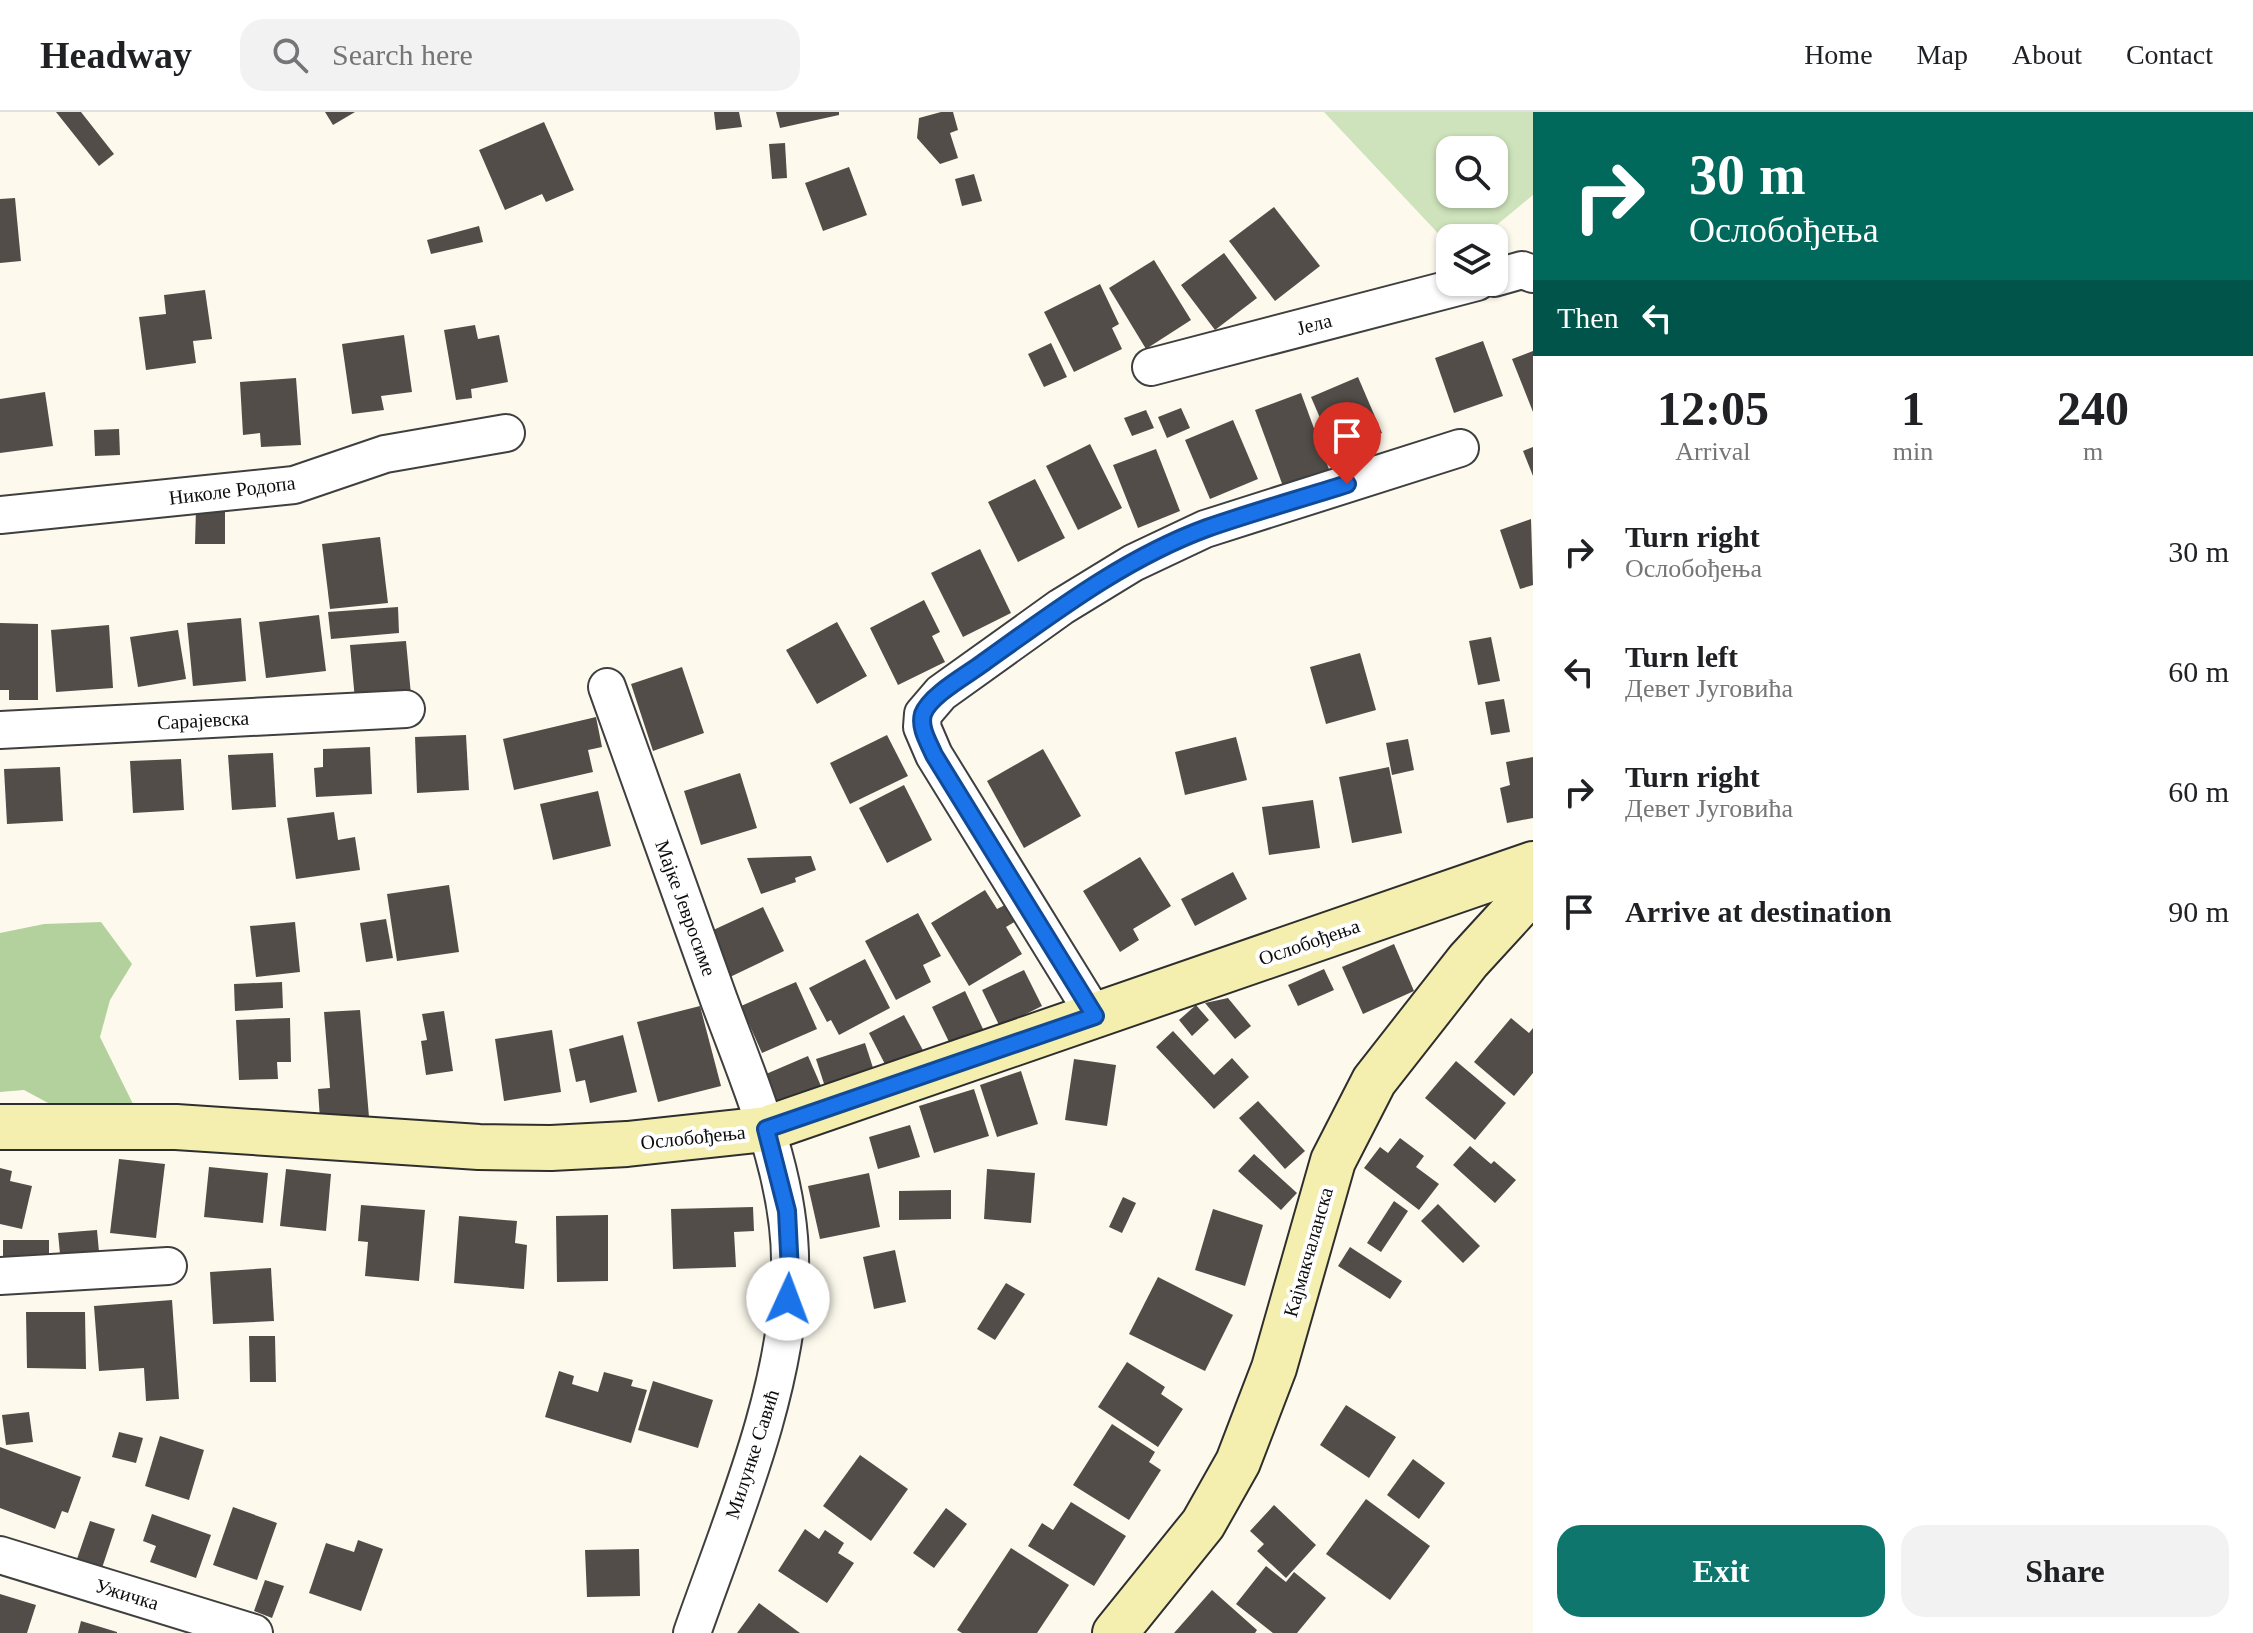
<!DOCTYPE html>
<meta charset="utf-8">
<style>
:root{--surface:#fff;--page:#f2f2f2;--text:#202124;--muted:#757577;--line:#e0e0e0;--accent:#0f766e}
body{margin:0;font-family:"Times New Roman",serif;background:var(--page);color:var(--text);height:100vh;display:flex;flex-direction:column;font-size:30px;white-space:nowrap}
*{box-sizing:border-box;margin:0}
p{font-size:26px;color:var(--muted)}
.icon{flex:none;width:44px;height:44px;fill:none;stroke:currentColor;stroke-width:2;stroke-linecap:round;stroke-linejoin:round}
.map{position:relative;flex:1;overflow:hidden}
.drawer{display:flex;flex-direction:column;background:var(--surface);width:720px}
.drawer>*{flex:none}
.banner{background:#00695c;color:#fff;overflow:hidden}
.tools{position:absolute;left:1436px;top:24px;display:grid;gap:16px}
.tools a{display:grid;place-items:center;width:72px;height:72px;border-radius:16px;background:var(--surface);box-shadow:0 2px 6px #0004;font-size:40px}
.pin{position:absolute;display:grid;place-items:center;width:68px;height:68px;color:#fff;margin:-82px -34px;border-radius:50% 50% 50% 0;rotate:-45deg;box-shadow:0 0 8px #0007}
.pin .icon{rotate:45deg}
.me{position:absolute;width:88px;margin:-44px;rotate:2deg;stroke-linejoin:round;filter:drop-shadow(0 0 6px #0008)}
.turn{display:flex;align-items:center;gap:28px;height:168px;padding:0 24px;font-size:36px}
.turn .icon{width:104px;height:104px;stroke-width:2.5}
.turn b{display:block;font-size:56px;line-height:68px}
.then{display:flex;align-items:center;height:76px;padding:0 24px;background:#0003;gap:16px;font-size:30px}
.eta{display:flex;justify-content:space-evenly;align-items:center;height:136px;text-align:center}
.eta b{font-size:48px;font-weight:600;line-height:56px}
.cta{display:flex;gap:16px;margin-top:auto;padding:16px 24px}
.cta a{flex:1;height:92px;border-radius:24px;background:var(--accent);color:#fff;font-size:32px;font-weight:600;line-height:92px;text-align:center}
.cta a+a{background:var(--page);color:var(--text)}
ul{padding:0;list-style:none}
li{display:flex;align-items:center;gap:24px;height:120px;padding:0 24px}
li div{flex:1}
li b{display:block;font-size:30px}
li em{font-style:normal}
header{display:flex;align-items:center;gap:48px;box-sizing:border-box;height:112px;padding:0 40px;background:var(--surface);border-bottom:2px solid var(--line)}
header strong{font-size:38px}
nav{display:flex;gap:44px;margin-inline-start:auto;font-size:28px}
.search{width:560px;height:72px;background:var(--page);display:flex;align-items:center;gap:20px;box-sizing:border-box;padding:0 28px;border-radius:24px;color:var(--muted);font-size:30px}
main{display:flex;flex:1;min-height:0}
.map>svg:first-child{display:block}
</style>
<header>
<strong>Headway</strong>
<div class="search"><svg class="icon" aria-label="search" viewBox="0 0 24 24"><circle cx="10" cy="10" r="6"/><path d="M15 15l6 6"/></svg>Search here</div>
<nav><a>Home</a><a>Map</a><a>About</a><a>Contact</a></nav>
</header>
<main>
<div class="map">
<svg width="1533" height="1521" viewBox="0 0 1533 1521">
<rect width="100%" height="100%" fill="#fdfaed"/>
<path fill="#cee3bb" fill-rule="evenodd" d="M 1324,0 L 1533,0 L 1533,83 L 1481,126 L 1450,126 L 1450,134 ZM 1450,38 L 1494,38 L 1494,82 L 1450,82 Z"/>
<polygon fill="#b3d19c" points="101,810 132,852 110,888 100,925 133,992 50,992 24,978 0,980 0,821 44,812"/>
<g fill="#534d49">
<polygon points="56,0 81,0 114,42 99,54"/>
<polygon points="325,0 355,0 333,13"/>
<polygon points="714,0 739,0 742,15 716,18"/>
<polygon points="776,0 839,0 839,3 780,16"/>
<polygon points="941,0 953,0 958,18 950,21 958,46 940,52 917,26 919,6"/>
<polygon points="544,10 574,78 546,90 542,82 505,98 479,38"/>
<polygon points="785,31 787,66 772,67 769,32"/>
<polygon points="849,55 867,103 823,119 805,71"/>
<polygon points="974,62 982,89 962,94 955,67"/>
<polygon points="15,86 21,149 0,151 0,87"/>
<polygon points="1274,95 1320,154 1275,189 1229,129"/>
<polygon points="479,114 483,130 431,142 427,128"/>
<polygon points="1224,141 1257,186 1215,218 1181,173"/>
<polygon points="1154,148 1191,208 1146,237 1109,176"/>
<polygon points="1100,172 1119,212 1112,216 1122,237 1074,260 1044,200"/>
<polygon points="205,178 212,227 193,229 196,251 146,258 139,205 166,202 164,183"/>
<polygon points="475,213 478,227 499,223 508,270 471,277 472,286 456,288 444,218"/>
<polygon points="404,223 412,280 381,284 384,298 352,302 342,232"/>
<polygon points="1483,229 1503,284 1454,301 1435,246"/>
<polygon points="1051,231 1067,265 1044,275 1028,242"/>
<polygon points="1533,239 1533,300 1512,247"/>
<polygon points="1358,265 1382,321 1335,341 1311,285"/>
<polygon points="296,266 301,333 261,335 260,321 243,323 240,270"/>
<polygon points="45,280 53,334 0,341 0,287"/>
<polygon points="1301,281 1330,360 1284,377 1255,298"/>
<polygon points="1181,296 1190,316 1167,326 1158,305"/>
<polygon points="1146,298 1154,316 1132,324 1124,306"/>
<polygon points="1233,308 1258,367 1210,387 1185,328"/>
<polygon points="119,317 120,343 95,344 94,318"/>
<polygon points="1090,332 1122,396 1078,418 1046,354"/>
<polygon points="1533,335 1533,364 1523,339"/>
<polygon points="1156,337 1180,399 1138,416 1113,353"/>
<polygon points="1035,367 1065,426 1018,450 988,390"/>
<polygon points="196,397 225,398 225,432 195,432"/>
<polygon points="1531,407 1533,473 1520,477 1500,418"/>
<polygon points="380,425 388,491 330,497 322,432"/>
<polygon points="980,437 1011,501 963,525 931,461"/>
<polygon points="924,488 940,520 932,524 945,550 898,573 870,516"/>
<polygon points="398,495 399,521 331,527 328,500"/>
<polygon points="319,503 326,559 266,566 259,510"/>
<polygon points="241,506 246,569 193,574 187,511"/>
<polygon points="837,510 867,564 817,592 786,538"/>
<polygon points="0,511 38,512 38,588 9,588 9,578 0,578"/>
<polygon points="109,513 113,576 56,580 51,518"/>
<polygon points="178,518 186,567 138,575 130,525"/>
<polygon points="1491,525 1500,569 1478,573 1469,529"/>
<polygon points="406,529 411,583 355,588 350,533"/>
<polygon points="1360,541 1376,598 1326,612 1310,555"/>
<polygon points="682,555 704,621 653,639 631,572"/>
<polygon points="1504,587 1510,620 1491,623 1485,590"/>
<polygon points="596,605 602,635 588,638 593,660 514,678 503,627"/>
<polygon points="466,623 469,678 417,681 415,625"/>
<polygon points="887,623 908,664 850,692 830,651"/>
<polygon points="1236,625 1247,668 1185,683 1175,640"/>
<polygon points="1408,627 1414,658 1392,663 1386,631"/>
<polygon points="370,635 372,682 316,685 314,656 323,655 323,637"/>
<polygon points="1043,637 1081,704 1024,736 987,669"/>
<polygon points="273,641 276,695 232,698 228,643"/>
<polygon points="1533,645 1533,706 1507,711 1500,676 1510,673 1506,650"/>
<polygon points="181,647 184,698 133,701 130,649"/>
<polygon points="60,655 63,709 7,712 4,657"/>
<polygon points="1389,655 1402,721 1352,731 1339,665"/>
<polygon points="740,661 757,716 701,733 684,679"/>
<polygon points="904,673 932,728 887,751 859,696"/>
<polygon points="598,679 611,734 553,748 540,692"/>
<polygon points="1313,688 1320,736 1269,743 1262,695"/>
<polygon points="334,700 338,728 355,725 360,758 296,767 287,706"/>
<polygon points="811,744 816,758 795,766 796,770 761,782 747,746"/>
<polygon points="1140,745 1171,794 1133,817 1139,828 1120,840 1083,779"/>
<polygon points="1233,760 1247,787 1195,814 1181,787"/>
<polygon points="449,773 459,840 397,849 387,782"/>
<polygon points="985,778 997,797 1005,793 1016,809 1006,815 1022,842 969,874 931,811"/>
<polygon points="763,795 784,839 730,865 709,820"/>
<polygon points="918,801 941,844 923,853 931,870 896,888 865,829"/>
<polygon points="386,807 393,846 366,850 360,811"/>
<polygon points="295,810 300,860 256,865 250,814"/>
<polygon points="1394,832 1414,879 1363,902 1342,855"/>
<polygon points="865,847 890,896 839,923 831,908 827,910 809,876"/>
<polygon points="1324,857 1334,878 1298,894 1288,873"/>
<polygon points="1024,858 1042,894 1000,915 982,878"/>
<polygon points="282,870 283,896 235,899 234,872"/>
<polygon points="796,870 817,917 762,941 741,894"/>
<polygon points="965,879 984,919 951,934 932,895"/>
<polygon points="1228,886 1251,914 1235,927 1205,891"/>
<polygon points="1196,893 1209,908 1192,924 1179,908"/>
<polygon points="700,894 721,974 658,990 637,910"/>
<polygon points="360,898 369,1005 320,1008 318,977 330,976 324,900"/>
<polygon points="444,899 453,959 426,963 421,929 427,928 422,902"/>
<polygon points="904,903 925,942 889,960 869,921"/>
<polygon points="290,906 291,950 277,950 278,967 239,968 236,908"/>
<polygon points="1511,906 1529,921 1533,916 1533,961 1514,984 1474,950"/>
<polygon points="552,918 561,980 504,989 495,927"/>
<polygon points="1173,919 1214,963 1232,946 1249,965 1214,997 1156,935"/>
<polygon points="623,923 637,980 590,991 585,968 576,970 569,937"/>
<polygon points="865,931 875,962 826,978 816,947"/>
<polygon points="808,944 821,974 778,992 766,962"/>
<polygon points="1074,947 1116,953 1107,1014 1065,1008"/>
<polygon points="1456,949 1506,991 1475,1028 1425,986"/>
<polygon points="1021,959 1038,1012 997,1025 980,973"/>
<polygon points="974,977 989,1024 934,1041 919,994"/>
<polygon points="1258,989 1305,1039 1285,1057 1239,1006"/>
<polygon points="910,1013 920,1045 878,1057 869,1025"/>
<polygon points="1400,1026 1424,1044 1416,1055 1439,1072 1419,1098 1364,1056 1380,1035 1388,1041"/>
<polygon points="1470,1034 1491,1052 1494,1049 1516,1068 1495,1091 1453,1053"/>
<polygon points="1254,1042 1297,1081 1281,1098 1238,1059"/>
<polygon points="119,1047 165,1052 156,1126 110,1121"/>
<polygon points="209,1055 268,1061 263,1111 204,1105"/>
<polygon points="0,1056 12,1059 10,1069 32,1074 22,1117 0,1112"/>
<polygon points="286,1057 331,1062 326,1119 280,1114"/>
<polygon points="987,1057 1035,1061 1031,1111 984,1107"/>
<polygon points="869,1061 880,1115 820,1127 808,1074"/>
<polygon points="951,1078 951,1107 899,1108 899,1079"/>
<polygon points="1123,1085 1136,1091 1122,1121 1109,1115"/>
<polygon points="1394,1089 1408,1099 1381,1140 1367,1131"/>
<polygon points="1438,1092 1480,1134 1463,1151 1421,1109"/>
<polygon points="361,1093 425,1098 419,1169 365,1164 368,1130 358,1129"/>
<polygon points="753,1095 754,1119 734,1120 736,1155 673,1157 671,1097"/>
<polygon points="1213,1097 1263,1113 1245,1174 1195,1158"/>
<polygon points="608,1103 608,1169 557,1170 556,1104"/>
<polygon points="459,1104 517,1109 515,1131 527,1133 524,1177 454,1171"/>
<polygon points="97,1118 100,1151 61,1153 58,1121"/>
<rect x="3" y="1128" width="46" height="25"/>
<polygon points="1350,1135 1402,1169 1390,1187 1338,1154"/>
<polygon points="895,1138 906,1190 874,1197 863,1145"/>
<polygon points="271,1156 274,1209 213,1212 210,1160"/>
<polygon points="1158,1165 1233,1203 1205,1259 1129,1222"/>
<polygon points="1006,1171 1025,1182 995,1228 977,1217"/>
<polygon points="172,1188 179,1287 146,1289 144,1256 99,1259 94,1194"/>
<polygon points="26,1200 85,1200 86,1257 27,1256"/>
<polygon points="249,1224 275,1224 276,1270 250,1270"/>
<polygon points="1127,1250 1165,1275 1161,1282 1183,1297 1158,1335 1098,1295"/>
<polygon points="559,1259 574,1264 572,1272 598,1280 604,1260 633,1268 631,1274 647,1278 631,1331 545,1305"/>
<polygon points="653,1269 713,1288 698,1336 638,1318"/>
<polygon points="1346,1293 1396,1325 1369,1366 1320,1333"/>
<polygon points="29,1300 33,1330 6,1333 2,1303"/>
<polygon points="1112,1312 1155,1340 1149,1350 1161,1358 1129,1408 1073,1373"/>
<polygon points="119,1320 143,1326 136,1351 112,1345"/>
<polygon points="160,1324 204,1338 189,1388 145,1374"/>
<polygon points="0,1335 81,1365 68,1401 62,1399 55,1417 0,1396"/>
<polygon points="860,1343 908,1377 871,1429 823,1394"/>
<polygon points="1413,1347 1445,1371 1419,1407 1387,1383"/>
<polygon points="1366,1387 1430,1434 1390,1488 1326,1442"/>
<polygon points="1071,1390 1126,1424 1094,1474 1028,1434 1042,1411 1053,1418"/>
<polygon points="1274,1393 1316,1433 1286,1466 1257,1439 1264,1432 1250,1419"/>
<polygon points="233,1395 277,1411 257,1468 213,1453"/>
<polygon points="946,1396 967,1412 934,1456 913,1441"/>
<polygon points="152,1402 211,1423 196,1466 150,1450 156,1434 143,1429"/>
<polygon points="90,1409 115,1417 102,1456 77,1447"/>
<polygon points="805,1417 819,1427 825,1418 844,1431 838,1441 854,1451 827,1491 778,1459"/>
<polygon points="358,1428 383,1437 361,1499 309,1481 326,1431 354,1440"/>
<polygon points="1011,1436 1069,1473 1037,1521 962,1521 957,1518"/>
<polygon points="639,1437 640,1484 587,1485 585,1438"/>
<polygon points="1266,1454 1286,1470 1294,1460 1326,1486 1297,1521 1273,1521 1236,1492"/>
<polygon points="265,1468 284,1474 272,1506 254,1499"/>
<polygon points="1212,1478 1257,1518 1255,1521 1174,1521"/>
<polygon points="0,1482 36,1493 27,1521 0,1521"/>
<polygon points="759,1491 800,1521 737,1521"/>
<polygon points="81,1509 117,1520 117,1521 78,1521"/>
</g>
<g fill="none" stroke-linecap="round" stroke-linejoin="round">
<defs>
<g id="street">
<polyline points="1494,166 1522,158 1533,162"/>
<polyline points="1151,255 1477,170"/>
<polyline points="0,403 294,373 385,342 506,321"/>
<path d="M 607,575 C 645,680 682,784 719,888 C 751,975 793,1067 790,1161 C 786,1282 732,1407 692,1521"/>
<polyline points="0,618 406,597"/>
<polyline points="1095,904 934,643 922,615 923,602 941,581 1061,495 1133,451 1205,417 1460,336"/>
<polyline points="0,1164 168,1154"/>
<polyline points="0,1443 254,1521"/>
</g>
<g id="secondary">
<polyline points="0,1015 176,1015 479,1035 551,1036 627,1032 766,1017 1533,752"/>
<polyline points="1115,1521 1203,1412 1238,1350 1274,1256 1333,1049 1374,969 1468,849 1533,778"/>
</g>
</defs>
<use href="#street" stroke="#3f3f3f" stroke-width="40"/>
<use href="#secondary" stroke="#2e2e2e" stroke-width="48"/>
<use href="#street" stroke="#fff" stroke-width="36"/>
<use href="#secondary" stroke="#f5efaf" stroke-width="44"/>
</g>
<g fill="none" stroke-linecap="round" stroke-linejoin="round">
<defs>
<path id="route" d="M 788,1187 L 790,1160 L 787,1099 L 766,1017 L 1095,904 L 934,643 C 929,631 919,616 923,602 C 930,583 967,563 983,551 C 1053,501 1125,446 1207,416 C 1253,400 1300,387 1347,372"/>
</defs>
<use href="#route" stroke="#114b97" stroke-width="20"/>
<use href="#route" stroke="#1a73e8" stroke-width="14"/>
</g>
<g text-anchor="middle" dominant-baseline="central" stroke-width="8" stroke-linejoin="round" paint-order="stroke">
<g font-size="20" fill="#0c0c0c" stroke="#fff">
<text transform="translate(1314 212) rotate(-15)">Јела</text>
<text transform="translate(232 378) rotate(-7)">Николе Родопа</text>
<text transform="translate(203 608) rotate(-3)">Сарајевска</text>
<text transform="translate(686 796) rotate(70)">Мајке Јевросиме</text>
<text transform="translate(1309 830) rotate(-19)">Ослобођења</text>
<text transform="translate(693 1025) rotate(-6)">Ослобођења</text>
<text transform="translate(1308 1140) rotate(-74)">Кајмакчаланска</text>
<text transform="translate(752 1342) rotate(-72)">Милунке Савић</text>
<text transform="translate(127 1482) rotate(17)">Ужичка</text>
</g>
</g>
</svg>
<div class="tools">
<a><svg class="icon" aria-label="search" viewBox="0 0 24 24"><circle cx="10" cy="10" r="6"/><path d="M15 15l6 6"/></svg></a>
<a><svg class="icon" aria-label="layers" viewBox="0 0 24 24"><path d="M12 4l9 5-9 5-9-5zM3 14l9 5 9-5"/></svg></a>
</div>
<div class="pin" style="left:1347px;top:372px;background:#d93025"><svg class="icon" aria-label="arrive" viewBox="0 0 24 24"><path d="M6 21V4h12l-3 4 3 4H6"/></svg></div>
<svg class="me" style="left:788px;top:1187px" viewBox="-20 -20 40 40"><circle r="19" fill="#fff"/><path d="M0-13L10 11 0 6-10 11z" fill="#1a73e8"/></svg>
</div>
<section class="drawer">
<div class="banner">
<div class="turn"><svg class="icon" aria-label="right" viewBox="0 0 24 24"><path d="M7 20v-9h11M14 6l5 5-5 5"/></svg><div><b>30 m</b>Ослобођења</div></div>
<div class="then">Then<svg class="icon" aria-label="left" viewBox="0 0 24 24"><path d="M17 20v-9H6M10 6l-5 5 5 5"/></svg></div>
</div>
<div class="eta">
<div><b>12:05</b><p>Arrival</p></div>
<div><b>1</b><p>min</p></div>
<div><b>240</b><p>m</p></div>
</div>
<ul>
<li><svg class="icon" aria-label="right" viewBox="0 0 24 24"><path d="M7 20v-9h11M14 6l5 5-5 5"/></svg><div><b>Turn right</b><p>Ослобођења</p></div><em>30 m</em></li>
<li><svg class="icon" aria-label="left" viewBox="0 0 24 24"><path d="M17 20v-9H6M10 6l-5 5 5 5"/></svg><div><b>Turn left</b><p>Девет Југовића</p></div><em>60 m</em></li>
<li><svg class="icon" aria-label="right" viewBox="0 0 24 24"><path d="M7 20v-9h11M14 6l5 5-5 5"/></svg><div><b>Turn right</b><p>Девет Југовића</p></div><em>60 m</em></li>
<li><svg class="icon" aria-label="arrive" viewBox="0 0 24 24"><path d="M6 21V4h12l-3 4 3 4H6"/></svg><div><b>Arrive at destination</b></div><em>90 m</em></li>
</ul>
<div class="cta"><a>Exit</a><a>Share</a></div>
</section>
</main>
